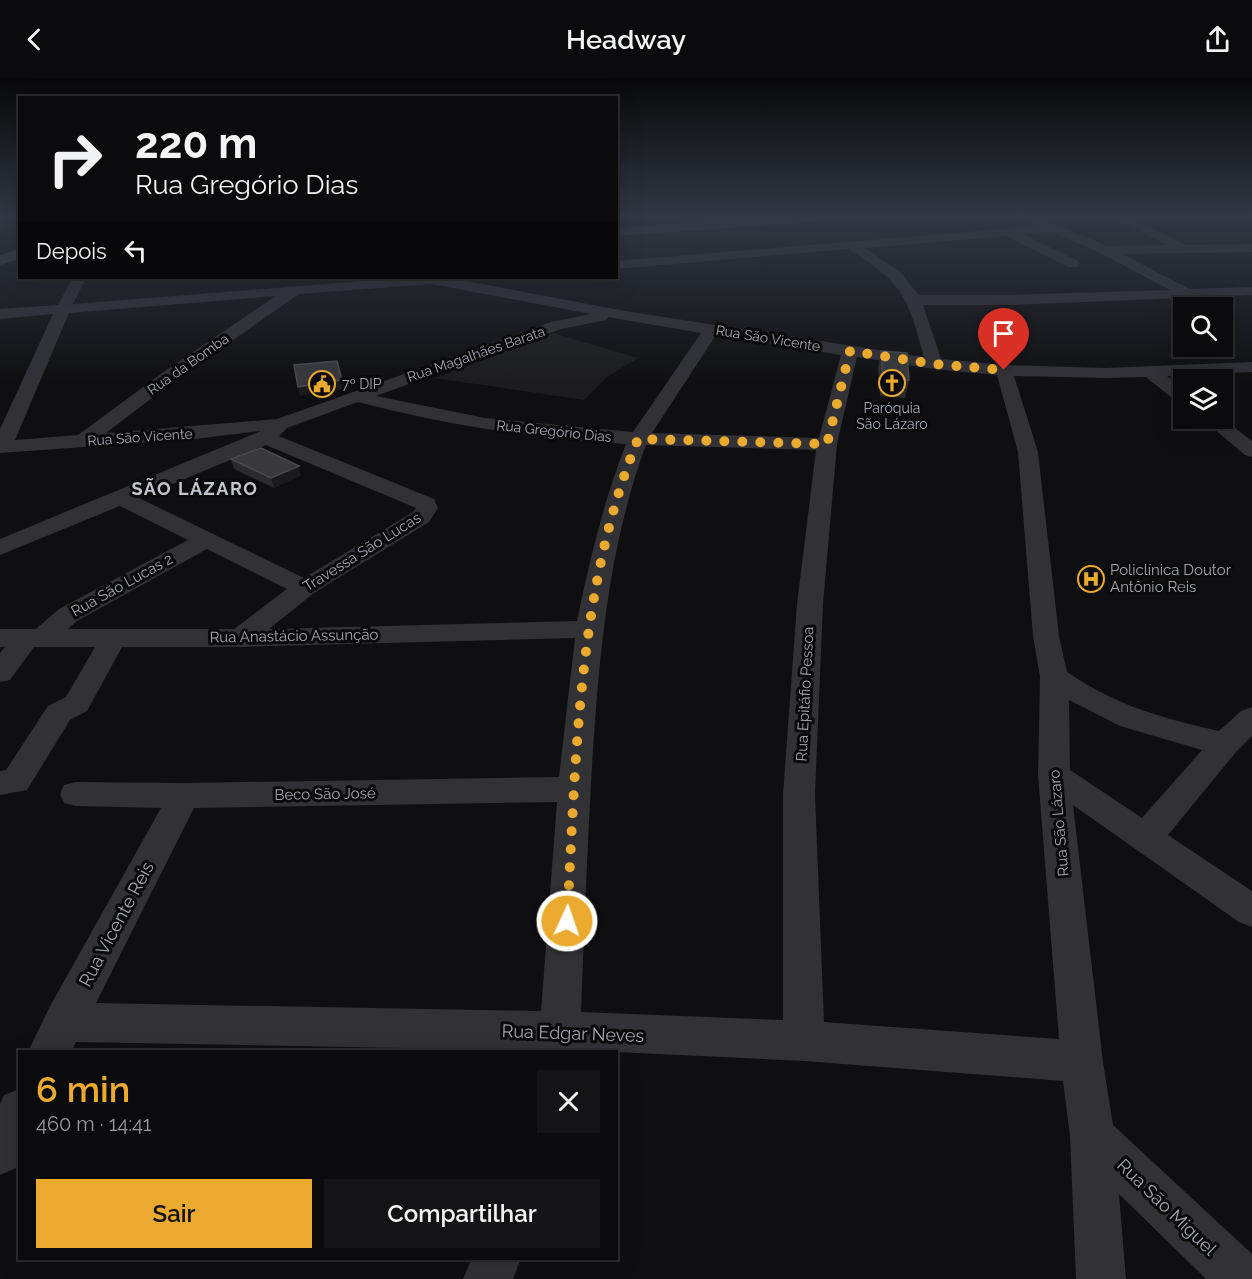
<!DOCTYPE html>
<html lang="pt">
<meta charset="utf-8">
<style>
:root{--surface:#0b0b0d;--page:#141416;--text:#f1f3f6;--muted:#9a9b9d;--line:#2b2b2e;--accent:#e9aa2f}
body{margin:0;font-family:Raleway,sans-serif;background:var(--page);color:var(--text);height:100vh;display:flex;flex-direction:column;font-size:22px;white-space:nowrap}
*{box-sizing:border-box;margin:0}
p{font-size:20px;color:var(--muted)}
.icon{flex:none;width:33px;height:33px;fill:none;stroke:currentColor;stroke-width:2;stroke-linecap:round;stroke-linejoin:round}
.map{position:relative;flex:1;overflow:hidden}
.details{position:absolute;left:18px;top:972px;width:600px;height:210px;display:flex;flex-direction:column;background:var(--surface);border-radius:0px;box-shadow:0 6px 24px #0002,0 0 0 2px var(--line)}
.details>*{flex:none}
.banner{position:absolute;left:18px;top:18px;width:600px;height:183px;border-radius:0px;box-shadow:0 6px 24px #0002,0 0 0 2px var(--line);background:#0b0b0d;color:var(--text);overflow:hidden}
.controls{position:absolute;left:1173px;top:219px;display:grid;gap:12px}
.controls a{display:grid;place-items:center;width:60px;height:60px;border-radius:0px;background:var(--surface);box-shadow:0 6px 24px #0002,0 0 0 2px var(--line);font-size:30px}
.pin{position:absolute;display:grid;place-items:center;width:51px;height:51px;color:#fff;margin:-62px -26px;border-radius:50% 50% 50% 0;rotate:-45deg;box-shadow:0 0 6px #0007}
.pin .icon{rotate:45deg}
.me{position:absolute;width:66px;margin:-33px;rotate:3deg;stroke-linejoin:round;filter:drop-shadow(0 0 4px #0008)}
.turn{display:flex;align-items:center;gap:21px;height:126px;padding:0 18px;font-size:27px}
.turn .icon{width:78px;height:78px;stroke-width:2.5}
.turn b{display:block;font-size:42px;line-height:51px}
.then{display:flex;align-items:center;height:57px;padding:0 18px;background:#0003;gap:12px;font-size:22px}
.round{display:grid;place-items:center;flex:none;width:63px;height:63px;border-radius:0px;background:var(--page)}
.head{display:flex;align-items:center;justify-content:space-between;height:102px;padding:0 18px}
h1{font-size:36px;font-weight:600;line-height:45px;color:var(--accent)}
.cta{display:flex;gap:12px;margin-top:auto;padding:12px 18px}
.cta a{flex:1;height:69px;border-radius:0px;background:var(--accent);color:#111;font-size:24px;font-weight:600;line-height:69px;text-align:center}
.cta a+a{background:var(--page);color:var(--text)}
header{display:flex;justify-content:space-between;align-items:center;height:78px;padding:0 18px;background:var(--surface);font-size:27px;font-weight:600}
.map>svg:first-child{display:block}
</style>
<header><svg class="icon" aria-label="back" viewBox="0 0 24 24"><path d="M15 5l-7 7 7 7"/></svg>Headway<svg class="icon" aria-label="share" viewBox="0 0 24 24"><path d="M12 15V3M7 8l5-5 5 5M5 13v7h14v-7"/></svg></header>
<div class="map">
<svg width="1252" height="1201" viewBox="0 0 1252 1201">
<rect width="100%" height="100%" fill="#0f0f11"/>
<polygon fill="#1c1c1e" points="553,255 638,280 607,299 584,322 435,300"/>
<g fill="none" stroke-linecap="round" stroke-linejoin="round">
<g fill="#313136" fill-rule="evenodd">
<polygon points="616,139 625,139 616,144"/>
<path d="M 1038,139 L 1107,168 L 1168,167 L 1111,139 L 1128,139 L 1186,167 L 1252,166 L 1252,174 L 1122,176 L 1190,211 L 1252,209 L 1252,217 L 1012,227 L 923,227 L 941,281 L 1004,287 L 1106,290 L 1252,284 L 1252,294 L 1167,298 L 1184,311 L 1184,325 L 1177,324 L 1146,299 L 1106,300 L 1014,298 L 1038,374 L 1059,558 L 1067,594 C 1117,628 1162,640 1219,653 L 1241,633 L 1252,629 L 1252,658 L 1236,674 L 1168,757 L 1252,813 L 1252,849 L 1239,844 L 1073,727 L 1103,984 L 1113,1047 L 1252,1176 L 1252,1201 L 1206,1201 L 1119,1116 L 1126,1201 L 1076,1201 L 1070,1058 L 1063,1003 L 804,983 L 616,974 L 76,964 L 71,974 L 28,974 L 49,930 L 161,730 L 76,728 L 64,725 L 60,716 L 64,707 L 76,704 L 184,705 L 559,699 L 575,560 L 240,569 L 122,569 L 87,633 L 70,642 L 27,712 L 0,717 L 0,693 L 6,692 L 48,628 L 66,619 L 95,569 L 34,569 L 10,602 L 0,604 L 0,575 L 5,569 L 0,569 L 0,551 L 36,551 L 59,531 L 188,462 L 120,428 L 0,477 L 0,461 L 261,353 L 195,361 L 0,375 L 0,351 L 53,236 L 0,241 L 0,231 L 58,227 L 72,201 L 77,200 L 84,204 L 73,226 L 401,200 L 456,200 L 455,201 L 625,233 L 924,279 C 908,219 903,204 848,171 L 616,191 L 616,183 L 1038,148 L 1032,143 ZM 1053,154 L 1100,175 L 1170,212 L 1012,217 L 919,217 L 900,194 L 865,170 L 1006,158 L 1068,189 L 1078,189 L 1080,186 L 1078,183 L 1023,156 ZM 432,206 L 591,236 L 551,244 L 277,341 L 106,355 L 177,301 L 299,216 ZM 276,218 L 165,293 L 78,357 L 15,362 L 69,235 ZM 608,239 L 701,255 L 633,354 L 485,340 L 376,318 L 561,251 L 606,242 ZM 716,257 L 841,277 L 819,360 L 652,355 ZM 857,279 L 934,291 L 997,297 L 1018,374 L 1033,558 L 1040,599 L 1038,697 L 1059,961 L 824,944 L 815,716 L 823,526 L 837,366 ZM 358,324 C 446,347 535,361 626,366 C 604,422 589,484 577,543 L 269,551 L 314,515 L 429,444 L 438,430 L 434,421 L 279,358 L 287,350 ZM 266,367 L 416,430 L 413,434 L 304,500 L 139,420 ZM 646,367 L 816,372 L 797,526 L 783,716 L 783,942 L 581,934 C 585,837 588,740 595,643 C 602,550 613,456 646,367 ZM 207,471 L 287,511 L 234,551 L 68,551 L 77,543 ZM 1069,622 L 1120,648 L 1202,672 L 1142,740 L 1070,692 ZM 557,724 L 541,933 L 96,925 L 194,730 Z"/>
<polygon points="1201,340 1222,340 1252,363 1252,379 1245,377"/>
<polygon points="20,1011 20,1083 16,1090 0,1097 0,1026 4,1017"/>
<polygon points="472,1180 521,1180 513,1201 463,1201"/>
</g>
<g fill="#3f4045" fill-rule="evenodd">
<polygon points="759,139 828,139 821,143 616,158 616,150"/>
<polygon points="20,171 20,181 0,187 0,177"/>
</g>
</g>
<g fill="#2b2b2f">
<polygon points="881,273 909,302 905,320 880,318 878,290"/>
<polygon points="231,381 301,397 274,410 234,391"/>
</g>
<g fill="#1a1a1d">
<polygon points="342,302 344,311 300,318 298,309"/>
<polygon points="299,388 301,397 274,410 271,400"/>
</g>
<g fill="#38383d" stroke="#484a4f" stroke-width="1.5">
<polygon points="881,273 907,275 909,302 883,301"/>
<polygon points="337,283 342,302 298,309 294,287"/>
<polygon points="261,370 299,388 271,400 231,381"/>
</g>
<linearGradient id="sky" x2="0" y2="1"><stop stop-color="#080809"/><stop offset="0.45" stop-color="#313743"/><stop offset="1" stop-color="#313743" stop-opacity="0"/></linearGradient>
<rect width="1252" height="307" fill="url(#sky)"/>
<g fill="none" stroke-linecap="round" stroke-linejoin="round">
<path stroke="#e9aa2f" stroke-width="10" stroke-dasharray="0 18" d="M 567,843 C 576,685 577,510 638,361 L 827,366 L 850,273 L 934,286 L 1004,292"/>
</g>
<defs>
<symbol id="church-ring" viewBox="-11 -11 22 22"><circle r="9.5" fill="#0b0b0c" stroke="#e9aa2f" stroke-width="1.5"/><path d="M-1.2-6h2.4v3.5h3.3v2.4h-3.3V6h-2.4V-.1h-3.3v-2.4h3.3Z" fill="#e9aa2f"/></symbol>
<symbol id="civic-ring" viewBox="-11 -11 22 22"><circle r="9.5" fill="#0b0b0c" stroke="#e9aa2f" stroke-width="1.5"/><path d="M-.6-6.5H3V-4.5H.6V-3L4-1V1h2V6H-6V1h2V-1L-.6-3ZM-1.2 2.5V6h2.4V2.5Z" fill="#e9aa2f"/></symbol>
<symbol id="hospital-ring" viewBox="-11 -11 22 22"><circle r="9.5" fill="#0b0b0c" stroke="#e9aa2f" stroke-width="1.5"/><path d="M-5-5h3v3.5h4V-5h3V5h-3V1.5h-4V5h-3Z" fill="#e9aa2f"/></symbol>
</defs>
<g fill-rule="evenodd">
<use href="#church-ring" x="877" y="290" width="30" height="30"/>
<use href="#civic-ring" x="307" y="291" width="30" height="30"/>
<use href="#hospital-ring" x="1076" y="486" width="30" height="30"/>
</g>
<g text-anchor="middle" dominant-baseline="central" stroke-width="6" stroke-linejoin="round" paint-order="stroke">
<g font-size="14" fill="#a1a6b1" stroke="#0b0b0c">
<text transform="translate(768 260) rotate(9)">Rua São Vicente</text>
<text transform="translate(476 276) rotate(-19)">Rua Magalhães Barata</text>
<text transform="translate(188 286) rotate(-35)">Rua da Bomba</text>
<text transform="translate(554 353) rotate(6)">Rua Gregório Dias</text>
<text transform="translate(140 359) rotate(-4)">Rua São Vicente</text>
</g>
<g font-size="14" fill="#a1a6b1" stroke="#0b0b0c" text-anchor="start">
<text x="342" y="306">7º DIP</text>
<text x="892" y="330" text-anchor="middle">Paróquia<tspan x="892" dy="16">São Lázaro</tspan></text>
</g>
<g font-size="15" fill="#a1a6b1" stroke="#0b0b0c">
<text transform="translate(362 474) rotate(-32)">Travessa São Lucas</text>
<text transform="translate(122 507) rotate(-29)">Rua São Lucas 2</text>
<text transform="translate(294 558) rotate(-1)">Rua Anastácio Assunção</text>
<text transform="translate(805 616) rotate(-87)">Rua Epitáfio Pessoa</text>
<text transform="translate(325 716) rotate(-1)">Beco São José</text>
<text transform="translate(1059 745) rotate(-95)">Rua São Lázaro</text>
</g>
<g font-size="15" fill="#a1a6b1" stroke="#0b0b0c" text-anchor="start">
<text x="1110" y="492">Policlínica Doutor<tspan x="1110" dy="17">Antônio Reis</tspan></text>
</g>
<g font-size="18" font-weight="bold" letter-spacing="1.5" fill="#c2c5cd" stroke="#0b0b0c">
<text x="195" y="410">SÃO LÁZARO</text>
</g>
<g font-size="18" fill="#a1a6b1" stroke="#0b0b0c">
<text transform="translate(116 846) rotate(-62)">Rua Vicente Reis</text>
<text transform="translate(573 955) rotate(2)">Rua Edgar Neves</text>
<text transform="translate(1167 1129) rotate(44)">Rua São Miguel</text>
</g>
</g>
</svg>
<div class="controls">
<a><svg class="icon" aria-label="search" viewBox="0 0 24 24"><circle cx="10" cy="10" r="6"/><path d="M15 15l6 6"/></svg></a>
<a><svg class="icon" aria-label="layers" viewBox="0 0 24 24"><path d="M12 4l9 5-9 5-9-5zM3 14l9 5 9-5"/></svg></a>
</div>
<div class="pin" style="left:1004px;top:292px;background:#d93025"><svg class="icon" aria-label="arrive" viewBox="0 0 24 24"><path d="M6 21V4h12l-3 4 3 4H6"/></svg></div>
<svg class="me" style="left:567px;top:843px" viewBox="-20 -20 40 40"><circle r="17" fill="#e9aa2f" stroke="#fff" stroke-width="3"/><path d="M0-11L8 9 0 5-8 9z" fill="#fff"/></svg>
<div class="banner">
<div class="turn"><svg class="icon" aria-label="right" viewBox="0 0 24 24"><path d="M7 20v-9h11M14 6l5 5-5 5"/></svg><div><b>220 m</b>Rua Gregório Dias</div></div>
<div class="then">Depois<svg class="icon" aria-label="left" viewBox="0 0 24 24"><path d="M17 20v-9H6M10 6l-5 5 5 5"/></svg></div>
</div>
<section class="details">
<div class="head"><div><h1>6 min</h1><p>460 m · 14:41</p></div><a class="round"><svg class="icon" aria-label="close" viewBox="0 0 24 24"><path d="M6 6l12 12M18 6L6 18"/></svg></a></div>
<div class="cta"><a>Sair</a><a>Compartilhar</a></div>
</section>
</div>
